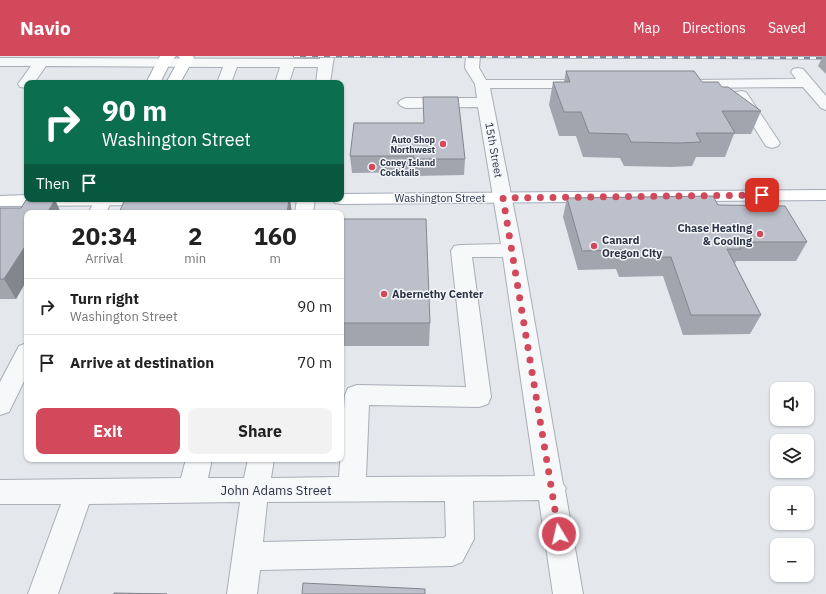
<!DOCTYPE html>
<meta charset="utf-8">
<style>
:root{--surface:#fff;--page:#f2f2f2;--text:#222;--muted:#767676;--line:#e0e0e0;--accent:#d1495b}
body{margin:0;font-family:"IBM Plex Sans",sans-serif;background:var(--page);color:var(--text);height:100vh;display:flex;flex-direction:column;font-size:15px;white-space:nowrap}
*{box-sizing:border-box;margin:0}
p{font-size:13px;color:var(--muted)}
.icon{flex:none;width:22px;height:22px;fill:none;stroke:currentColor;stroke-width:2;stroke-linecap:round;stroke-linejoin:round}
.map{position:relative;flex:1;overflow:hidden}
.sheet{position:absolute;left:24px;top:154px;width:320px;height:252px;display:flex;flex-direction:column;background:var(--surface);border-radius:8px;box-shadow:0 1px 3px #0004}
.sheet>*{flex:none}
.banner{position:absolute;left:24px;top:24px;width:320px;height:122px;border-radius:8px;box-shadow:0 1px 3px #0004;background:#0b6e4f;color:#fff;overflow:hidden}
.controls{position:absolute;left:770px;top:326px;display:grid;gap:8px}
.controls a{display:grid;place-items:center;width:44px;height:44px;border-radius:8px;background:var(--surface);box-shadow:0 1px 3px #0004;font-size:20px}
.pin{position:absolute;display:grid;place-items:center;width:34px;height:34px;color:#fff;margin:-17px;border-radius:8px;box-shadow:0 2px 6px #0006}
.me{position:absolute;width:44px;margin:-22px;rotate:351deg;stroke-linejoin:round;filter:drop-shadow(0 0 3px #0008)}
.turn{display:flex;align-items:center;gap:14px;height:84px;padding:0 12px;font-size:18px}
.turn .icon{width:52px;height:52px;stroke-width:2.5}
.turn b{display:block;font-size:28px;line-height:34px}
.then{display:flex;align-items:center;height:38px;padding:0 12px;background:#0003;gap:8px;font-size:15px}
.eta{display:flex;justify-content:space-evenly;align-items:center;height:68px;text-align:center}
.eta b{font-size:24px;font-weight:700;line-height:28px}
.cta{display:flex;gap:8px;margin-top:auto;padding:8px 12px}
.cta a{flex:1;height:46px;border-radius:8px;background:var(--accent);color:#fff;font-size:16px;font-weight:700;line-height:46px;text-align:center}
.cta a+a{background:var(--page);color:var(--text)}
ul{padding:0;list-style:none}
li{display:flex;align-items:center;gap:12px;height:56px;padding:0 12px;border-top:1px solid var(--line)}
li div{flex:1}
li b{display:block;font-size:15px}
li em{font-style:normal}
header{display:flex;align-items:center;gap:24px;box-sizing:border-box;height:56px;padding:0 20px;background:var(--accent);color:#fff}
header strong{font-size:19px}
nav{display:flex;gap:22px;margin-inline-start:auto;font-size:14px}
.map>svg:first-child{display:block}
</style>
<header>
<strong>Navio</strong>
<nav><a>Map</a><a>Directions</a><a>Saved</a></nav>
</header>
<div class="map">
<svg width="826" height="538" viewBox="0 0 826 538">
<rect width="100%" height="100%" fill="#e4e7ec"/>
<g fill="none" stroke-linecap="round" stroke-linejoin="round">
<defs>
<g id="minor">
<polygon points="320,0 334,0 330,27 316,27 318,11 294,11 289,27 275,27 280,11 237,11 231,27 217,27 223,11 46,10 34,27 27,27 27,32 20,31 18,28 31,10 0,10 0,2 320,3"/>
<path d="M 466,0 L 480,0 L 479,12 L 486,24 L 581,24 L 586,25 L 588,28 L 586,31 L 581,32 L 490,32 L 522,194 L 563,428 L 566,432 L 565,434 L 583,538 L 553,538 L 539,444 L 473,445 L 474,483 L 462,506 L 452,510 L 260,514 L 257,538 L 227,538 L 240,446 L 89,448 L 58,538 L 28,538 L 61,448 L 0,448 L 0,424 L 181,422 L 186,403 L 212,403 L 208,422 L 244,422 L 248,403 L 274,403 L 271,422 L 339,421 L 345,339 L 348,332 L 357,329 L 466,331 L 451,195 L 454,190 L 461,189 L 501,188 L 478,51 L 406,52 L 401,50 L 398,47 L 401,44 L 406,42 L 477,42 L 475,28 L 465,12 ZM 472,201 L 503,201 L 535,420 L 366,421 L 369,349 L 479,351 L 488,348 L 491,341 ZM 445,445 L 446,480 L 444,482 L 263,486 L 267,446 Z"/>
<polygon points="798,12 803,13 826,40 826,54 821,52 803,31 690,32 685,31 683,28 685,25 690,24 796,23 791,16 793,13"/>
<polygon points="741,35 746,36 780,87 778,90 772,92 766,90 764,87 734,39 736,36"/>
<polygon points="96,143 112,143 106,157 88,157"/>
<polygon points="297,143 315,143 313,157 295,157"/>
<polygon points="27,287 27,319 9,356 0,359 0,326 19,290"/>
</g>
<g id="major">
<polygon points="160,0 176,0 171,5 160,27 146,27"/>
<polygon points="178,0 193,0 194,2 180,27 166,27 180,2"/>
<polygon points="826,134 826,144 341,148 335,147 332,143 341,143 341,138"/>
<polygon points="27,139 27,143 164,144 161,148 155,149 0,150 0,140"/>
</g>
</defs>
<use href="#minor" stroke="#a9aeb7" stroke-width="2"/>
<use href="#major" stroke="#a3abb8" stroke-width="2"/>
<use href="#minor" fill="#f7f8fa" fill-rule="evenodd"/>
<use href="#major" fill="#fff" fill-rule="evenodd"/>
<defs>
<polyline id="rail" points="294,0 826,2"/>
</defs>
<use href="#rail" stroke="#7d8696" stroke-width="3"/>
<use href="#rail" stroke="#f4f6f9" stroke-width="2" stroke-dasharray="6" stroke-linecap="butt"/>
</g>
<g fill="#a1a5ae">
<polygon points="823,0 826,0 826,18 818,10"/>
<polygon points="566,15 702,26 722,31 761,55 751,78 734,78 725,101 696,101 692,110 671,111 624,110 620,102 583,101 576,80 559,80 549,49 553,26 564,26"/>
<polygon points="423,41 465,103 464,119 414,120 414,116 352,117 350,100 424,67"/>
<polygon points="567,142 718,149 807,186 796,205 736,205 735,208 761,259 750,278 683,279 663,220 619,221 616,213 578,214 563,161"/>
<polygon points="55,144 61,157 27,157 27,224 16,243 0,243 0,152 21,152"/>
<polygon points="341,163 430,267 429,290 341,290"/>
</g>
<g fill="#83868d">
<polygon points="289,143 290,143 292,157 287,157"/>
<polygon points="55,144 61,157 47,157"/>
<polygon points="24,192 27,197 27,224 16,243 4,223"/>
</g>
<g fill="#bbc0ca" stroke="#83868d">
<polygon points="566,15 694,15 702,26 718,26 722,31 728,31 761,55 722,55 735,77 696,77 701,86 679,87 631,86 627,78 589,77 581,56 564,56 553,26 570,26"/>
<polygon points="423,41 458,41 465,103 414,103 414,100 350,100 354,67 424,67"/>
<polygon points="713,140 718,149 785,150 807,186 737,186 741,193 727,193 761,259 691,259 671,201 625,202 622,194 582,195 567,142"/>
<polygon points="125,143 289,143 287,157 119,157"/>
<polygon points="26,144 55,144 47,157 27,157 27,191 24,192 4,223 0,223 0,152 21,152"/>
<polygon points="341,163 426,163 430,267 341,267"/>
<polygon points="303,527 425,533 425,538 302,538"/>
<polygon points="114,537 167,538 114,538"/>
</g>
<g fill="none" stroke-linecap="round" stroke-linejoin="round">
<polyline stroke="#d1495b" stroke-width="7" stroke-dasharray="0 12.6" points="559,478 503,142 762,139"/>
</g>
<g fill="#d1495b" stroke="#f4f6f9" stroke-width="1.5">
<circle cx="443" cy="88" r="4"/>
<circle cx="372" cy="111" r="4"/>
<circle cx="760" cy="178" r="4"/>
<circle cx="594" cy="190" r="4"/>
<circle cx="384" cy="238" r="4"/>
</g>
<g text-anchor="middle" dominant-baseline="central" stroke-width="3" stroke-linejoin="round" paint-order="stroke">
<g font-size="9" font-weight="bold" fill="#2b3445" stroke="#f4f6f9" text-anchor="end">
<text x="435" y="83">Auto Shop<tspan x="435" dy="10">Northwest</tspan></text>
<text x="380" y="106" text-anchor="start">Coney Island<tspan x="380" dy="10">Cocktails</tspan></text>
</g>
<g font-size="11" fill="#2b3445" stroke="#f4f6f9">
<text transform="translate(494 94) rotate(80)">15th Street</text>
<text x="440" y="142">Washington Street</text>
</g>
<g font-size="11" font-weight="bold" fill="#2b3445" stroke="#f4f6f9" text-anchor="start">
<text x="752" y="172" text-anchor="end">Chase Heating<tspan x="752" dy="13">&amp; Cooling</tspan></text>
<text x="602" y="184">Canard<tspan x="602" dy="13">Oregon City</tspan></text>
<text x="392" y="238">Abernethy Center</text>
</g>
<g font-size="13" fill="#2b3445" stroke="#f4f6f9">
<text x="276" y="434">John Adams Street</text>
</g>
</g>
</svg>
<div class="controls">
<a><svg class="icon" aria-label="sound" viewBox="0 0 24 24"><path d="M4 9h4l5-4v14l-5-4H4zM17 9q2 3 0 6"/></svg></a>
<a><svg class="icon" aria-label="layers" viewBox="0 0 24 24"><path d="M12 4l9 5-9 5-9-5zM3 14l9 5 9-5"/></svg></a>
<a>+</a>
<a>−</a>
</div>
<div class="pin" style="left:762px;top:139px;background:#d93025"><svg class="icon" aria-label="arrive" viewBox="0 0 24 24"><path d="M6 21V4h12l-3 4 3 4H6"/></svg></div>
<svg class="me" style="left:559px;top:478px" viewBox="-20 -20 40 40"><circle r="17" fill="#d1495b" stroke="#fff" stroke-width="3"/><path d="M0-11L8 9 0 5-8 9z" fill="#fff"/></svg>
<div class="banner">
<div class="turn"><svg class="icon" aria-label="right" viewBox="0 0 24 24"><path d="M7 20v-9h11M14 6l5 5-5 5"/></svg><div><b>90 m</b>Washington Street</div></div>
<div class="then">Then<svg class="icon" aria-label="arrive" viewBox="0 0 24 24"><path d="M6 21V4h12l-3 4 3 4H6"/></svg></div>
</div>
<section class="sheet">
<div class="eta">
<div><b>20:34</b><p>Arrival</p></div>
<div><b>2</b><p>min</p></div>
<div><b>160</b><p>m</p></div>
</div>
<ul>
<li><svg class="icon" aria-label="right" viewBox="0 0 24 24"><path d="M7 20v-9h11M14 6l5 5-5 5"/></svg><div><b>Turn right</b><p>Washington Street</p></div><em>90 m</em></li>
<li><svg class="icon" aria-label="arrive" viewBox="0 0 24 24"><path d="M6 21V4h12l-3 4 3 4H6"/></svg><div><b>Arrive at destination</b></div><em>70 m</em></li>
</ul>
<div class="cta"><a>Exit</a><a>Share</a></div>
</section>
</div>
